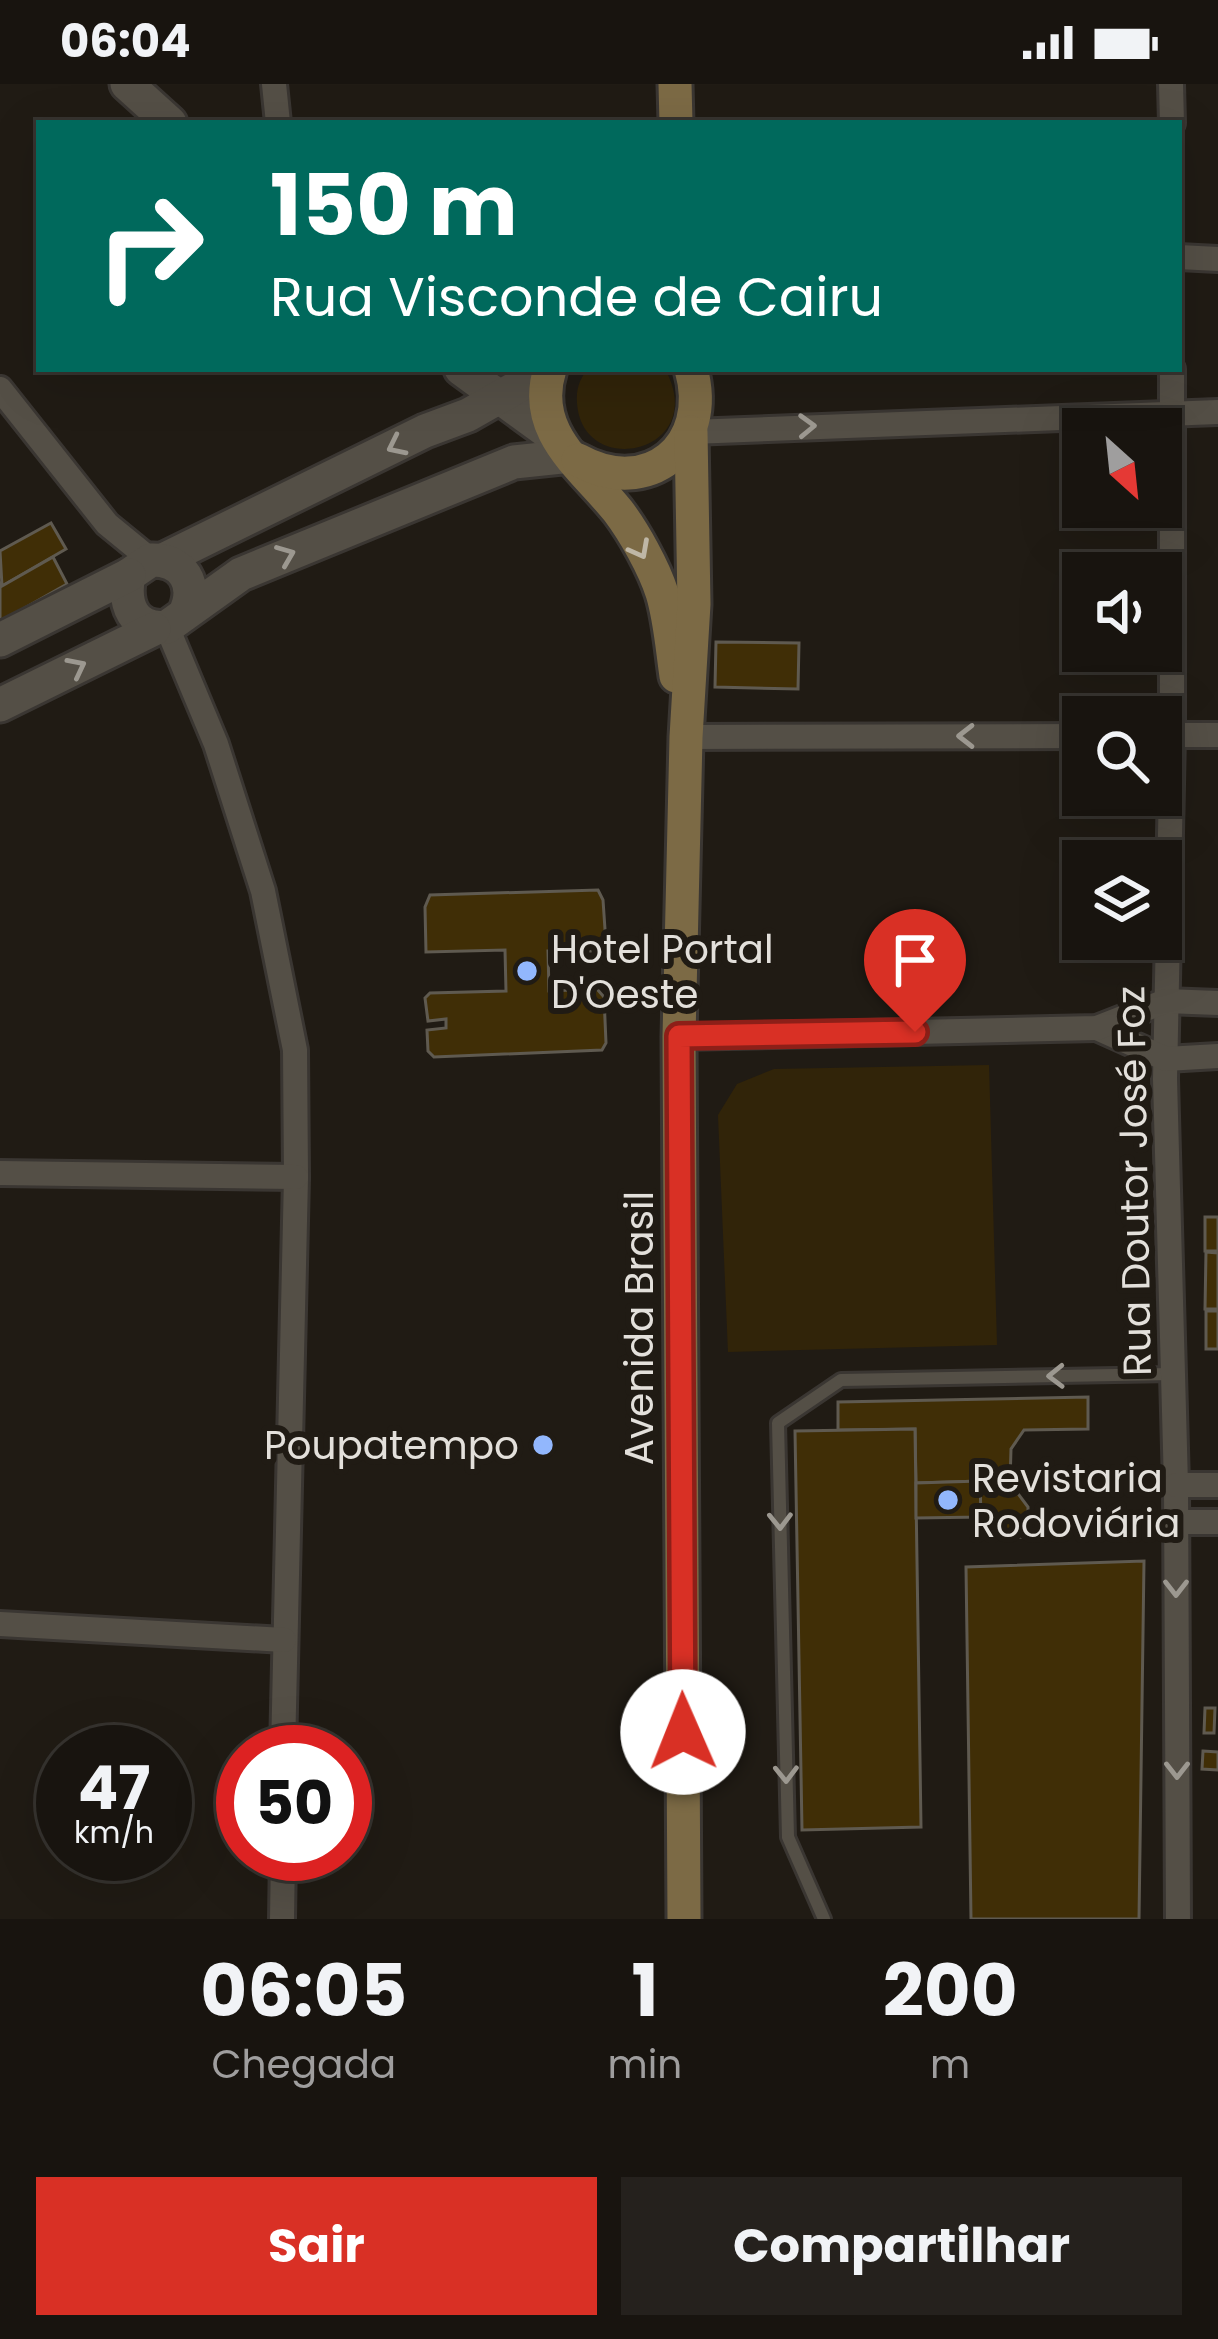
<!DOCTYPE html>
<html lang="pt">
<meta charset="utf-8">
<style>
:root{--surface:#18140f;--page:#25211d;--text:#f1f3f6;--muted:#9f9e9e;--line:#36332f;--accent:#d93025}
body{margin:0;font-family:Poppins,sans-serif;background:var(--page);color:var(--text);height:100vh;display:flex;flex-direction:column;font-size:45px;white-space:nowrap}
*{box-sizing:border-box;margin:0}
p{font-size:39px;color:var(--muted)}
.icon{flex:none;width:66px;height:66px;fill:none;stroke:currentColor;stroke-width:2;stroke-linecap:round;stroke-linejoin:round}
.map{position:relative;height:1835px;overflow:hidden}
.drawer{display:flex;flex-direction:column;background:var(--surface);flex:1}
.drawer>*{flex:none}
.top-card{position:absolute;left:36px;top:36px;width:1146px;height:252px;border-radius:0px;box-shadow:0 12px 48px #0002,0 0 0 3px var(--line);background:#00695c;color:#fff;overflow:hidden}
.needle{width:78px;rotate:153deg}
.tools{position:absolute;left:1062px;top:324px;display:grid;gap:24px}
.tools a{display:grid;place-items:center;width:120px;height:120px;border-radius:0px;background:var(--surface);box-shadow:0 12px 48px #0002,0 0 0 3px var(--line);font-size:60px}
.speed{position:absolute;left:36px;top:1641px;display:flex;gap:24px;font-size:60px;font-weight:700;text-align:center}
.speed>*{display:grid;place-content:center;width:156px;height:156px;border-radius:50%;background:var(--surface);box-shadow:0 12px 48px #0002,0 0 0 3px var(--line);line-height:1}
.speed small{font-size:30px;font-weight:400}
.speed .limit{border:18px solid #d22;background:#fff;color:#111}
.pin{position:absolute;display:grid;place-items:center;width:102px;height:102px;color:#fff;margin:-123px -51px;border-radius:50% 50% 50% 0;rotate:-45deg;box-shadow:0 0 12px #0007}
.pin .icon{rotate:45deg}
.me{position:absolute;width:132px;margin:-66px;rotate:359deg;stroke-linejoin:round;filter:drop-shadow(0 0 9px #0008)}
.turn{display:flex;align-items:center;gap:42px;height:252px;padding:0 36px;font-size:54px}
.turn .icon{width:156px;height:156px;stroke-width:2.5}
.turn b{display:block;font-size:84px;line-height:102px}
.eta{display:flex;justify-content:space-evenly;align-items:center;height:204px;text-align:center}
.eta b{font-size:72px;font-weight:700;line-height:84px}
.primary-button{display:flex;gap:24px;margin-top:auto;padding:24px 36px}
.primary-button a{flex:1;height:138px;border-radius:0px;background:var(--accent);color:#fff;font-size:48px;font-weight:700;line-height:138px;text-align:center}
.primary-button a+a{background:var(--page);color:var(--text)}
.status{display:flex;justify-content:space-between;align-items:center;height:84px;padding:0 60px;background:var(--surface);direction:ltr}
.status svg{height:33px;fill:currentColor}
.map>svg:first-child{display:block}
</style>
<div class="status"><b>06:04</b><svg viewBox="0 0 49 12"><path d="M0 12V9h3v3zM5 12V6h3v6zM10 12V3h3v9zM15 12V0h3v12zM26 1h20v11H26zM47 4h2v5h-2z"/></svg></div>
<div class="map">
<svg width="1218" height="1835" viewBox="0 0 1218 1835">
<rect width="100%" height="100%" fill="#201b14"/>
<g fill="#312409">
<path d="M 588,285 L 665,285 C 711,369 582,397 577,319 C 576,306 579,295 588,285 Z"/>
<polygon points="989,981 997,1261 728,1268 718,1031 737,1000 774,985"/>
</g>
<g fill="#402e06" stroke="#5f5a50" stroke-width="3">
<polygon points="51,439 66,465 2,502 0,467"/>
<polygon points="53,473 67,500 0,538 0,499 2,502"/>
<polygon points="716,558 799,559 798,605 715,603"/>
<polygon points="598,806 603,816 606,860 598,867 548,867 549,907 597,905 604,913 606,959 602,966 434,973 428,967 427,946 446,944 446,935 428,937 425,914 430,909 506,907 505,866 426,868 425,823 430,811"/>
<rect x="1205" y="1133" width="13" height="34"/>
<polygon points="1206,1168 1218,1169 1218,1225 1205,1225"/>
<rect x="1206" y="1227" width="12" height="38"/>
<polygon points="1088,1313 1088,1345 1024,1346 1011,1365 1010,1399 1028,1423 1028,1453 981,1454 980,1397 916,1399 915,1345 838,1346 838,1318"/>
<polygon points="915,1345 921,1743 802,1746 795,1347"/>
<polygon points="980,1397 981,1433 916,1434 916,1399"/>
<polygon points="1144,1477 1139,1835 971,1835 966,1483"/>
<polygon points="1205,1624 1215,1624 1214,1649 1204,1649"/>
<polygon points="1203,1667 1218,1668 1218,1686 1202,1685"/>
</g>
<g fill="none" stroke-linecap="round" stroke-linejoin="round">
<defs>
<polyline id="service" points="824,1835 788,1753 778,1339 841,1296 1173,1290"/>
<g id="minor">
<polyline points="274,0 278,39"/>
<polyline points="1171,0 1172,39"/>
<polyline points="1179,173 1218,175"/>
<polyline points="1172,285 1172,651 1165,995 1176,1401 1178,1835"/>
<polyline points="0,305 107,440 151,476"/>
<polyline points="691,348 1218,328"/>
<polyline points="167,543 216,660 263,807 295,966 296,1093 283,1668"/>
<polyline points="1161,651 1218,651"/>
<polyline points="686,653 1083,652"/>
<polyline points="1097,944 1166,975 1218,972"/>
<polyline points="679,953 1097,944 1166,917 1218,919"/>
<polyline points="0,1089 296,1093"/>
<polyline points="1176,1401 1218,1401"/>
<polyline points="1176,1438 1218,1438"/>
<polyline points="0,1540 284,1556"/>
<polyline points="282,1835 283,1770"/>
</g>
<g id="tertiary">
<polyline points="127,0 170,39"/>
<polyline points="461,285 557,355"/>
<polyline points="163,476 425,347 468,331 549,285"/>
<path d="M 185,529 C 198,501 184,475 151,476 L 129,491 C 123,520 133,547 167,543 L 241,490 L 514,378 L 571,372"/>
<polyline points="0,556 129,491"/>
<polyline points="0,621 154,545"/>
</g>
<g id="secondary">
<polyline points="675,0 676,39"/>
<path d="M 550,285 C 530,348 582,382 618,427 C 634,448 654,484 662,509 C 670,535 672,565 676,592"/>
<path d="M 578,376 C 648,415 713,362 691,285"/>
<polyline points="684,1835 679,953 686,653 694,520 691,348"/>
</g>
</defs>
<use href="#service" stroke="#3a3632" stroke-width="18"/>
<use href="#minor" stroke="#3a3632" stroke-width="30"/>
<use href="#tertiary" stroke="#3a3632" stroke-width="39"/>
<use href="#secondary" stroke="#3a3632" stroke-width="39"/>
<use href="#service" stroke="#544f46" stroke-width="12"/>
<use href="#minor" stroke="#544f46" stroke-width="24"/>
<use href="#tertiary" stroke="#544f46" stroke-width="33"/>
<use href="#secondary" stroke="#7c6a45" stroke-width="33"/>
</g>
<defs><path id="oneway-chevron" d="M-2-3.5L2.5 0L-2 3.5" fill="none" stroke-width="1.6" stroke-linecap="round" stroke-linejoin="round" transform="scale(3)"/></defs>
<g stroke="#9c9890">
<use href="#oneway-chevron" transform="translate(807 342) rotate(-2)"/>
<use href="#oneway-chevron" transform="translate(396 362) rotate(154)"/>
<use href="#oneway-chevron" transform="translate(286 471) rotate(-22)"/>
<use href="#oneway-chevron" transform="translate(77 583) rotate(-27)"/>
<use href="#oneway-chevron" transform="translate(966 652) rotate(180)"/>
<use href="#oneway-chevron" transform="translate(1056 1292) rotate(179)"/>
<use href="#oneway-chevron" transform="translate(780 1437) rotate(89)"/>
<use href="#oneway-chevron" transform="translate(1176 1504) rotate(90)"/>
<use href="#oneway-chevron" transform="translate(1177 1686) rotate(90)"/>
<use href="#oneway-chevron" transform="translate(786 1690) rotate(89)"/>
</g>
<use stroke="#bfb7a6" href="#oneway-chevron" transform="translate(640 466) rotate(62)"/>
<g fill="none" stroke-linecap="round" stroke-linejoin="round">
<defs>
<polyline id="route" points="683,1648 679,952 915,948"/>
</defs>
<use href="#route" stroke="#8d1f18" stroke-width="30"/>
<use href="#route" stroke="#d93025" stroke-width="21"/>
</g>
<g fill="#92b7fd" stroke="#201b14" stroke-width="4.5">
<circle cx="527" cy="887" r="12"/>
<circle cx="543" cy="1361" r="12"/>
<circle cx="948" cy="1416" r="12"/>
</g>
<g text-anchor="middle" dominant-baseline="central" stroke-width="12" stroke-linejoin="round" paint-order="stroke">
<g font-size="39" fill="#e3e0db" stroke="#201b14" text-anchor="start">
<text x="551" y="865">Hotel Portal<tspan x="551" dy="45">D'Oeste</tspan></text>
<text x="519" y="1361" text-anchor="end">Poupatempo</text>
<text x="972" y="1394">Revistaria<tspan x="972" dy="45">Rodoviária</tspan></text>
</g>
<g font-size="39" fill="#e3e0db" stroke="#201b14">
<text transform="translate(1134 1097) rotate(-91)">Rua Doutor José Foz</text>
<text transform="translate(639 1244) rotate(-90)">Avenida Brasil</text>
</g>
</g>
</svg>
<div class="tools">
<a><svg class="needle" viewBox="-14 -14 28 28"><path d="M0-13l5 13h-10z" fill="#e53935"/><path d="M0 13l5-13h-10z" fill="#9f9e9e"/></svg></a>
<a><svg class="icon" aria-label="sound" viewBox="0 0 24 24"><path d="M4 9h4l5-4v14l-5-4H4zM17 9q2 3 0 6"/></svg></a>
<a><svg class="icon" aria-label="search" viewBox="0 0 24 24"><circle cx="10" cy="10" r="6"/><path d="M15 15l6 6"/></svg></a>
<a><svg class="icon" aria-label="layers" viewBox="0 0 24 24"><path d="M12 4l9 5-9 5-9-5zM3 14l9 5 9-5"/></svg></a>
</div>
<div class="speed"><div>47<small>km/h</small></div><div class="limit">50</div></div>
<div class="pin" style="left:915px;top:948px;background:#d93025"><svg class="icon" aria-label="arrive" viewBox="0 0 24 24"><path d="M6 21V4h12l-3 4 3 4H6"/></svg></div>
<svg class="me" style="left:683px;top:1648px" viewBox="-20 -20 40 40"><circle r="19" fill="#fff"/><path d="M0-13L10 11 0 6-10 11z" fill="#d93025"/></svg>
<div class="top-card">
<div class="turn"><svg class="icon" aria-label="right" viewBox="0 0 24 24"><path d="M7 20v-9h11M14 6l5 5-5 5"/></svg><div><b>150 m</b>Rua Visconde de Cairu</div></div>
</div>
</div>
<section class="drawer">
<div class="eta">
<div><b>06:05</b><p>Chegada</p></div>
<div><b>1</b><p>min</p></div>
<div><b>200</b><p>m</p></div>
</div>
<div class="primary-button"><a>Sair</a><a>Compartilhar</a></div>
</section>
